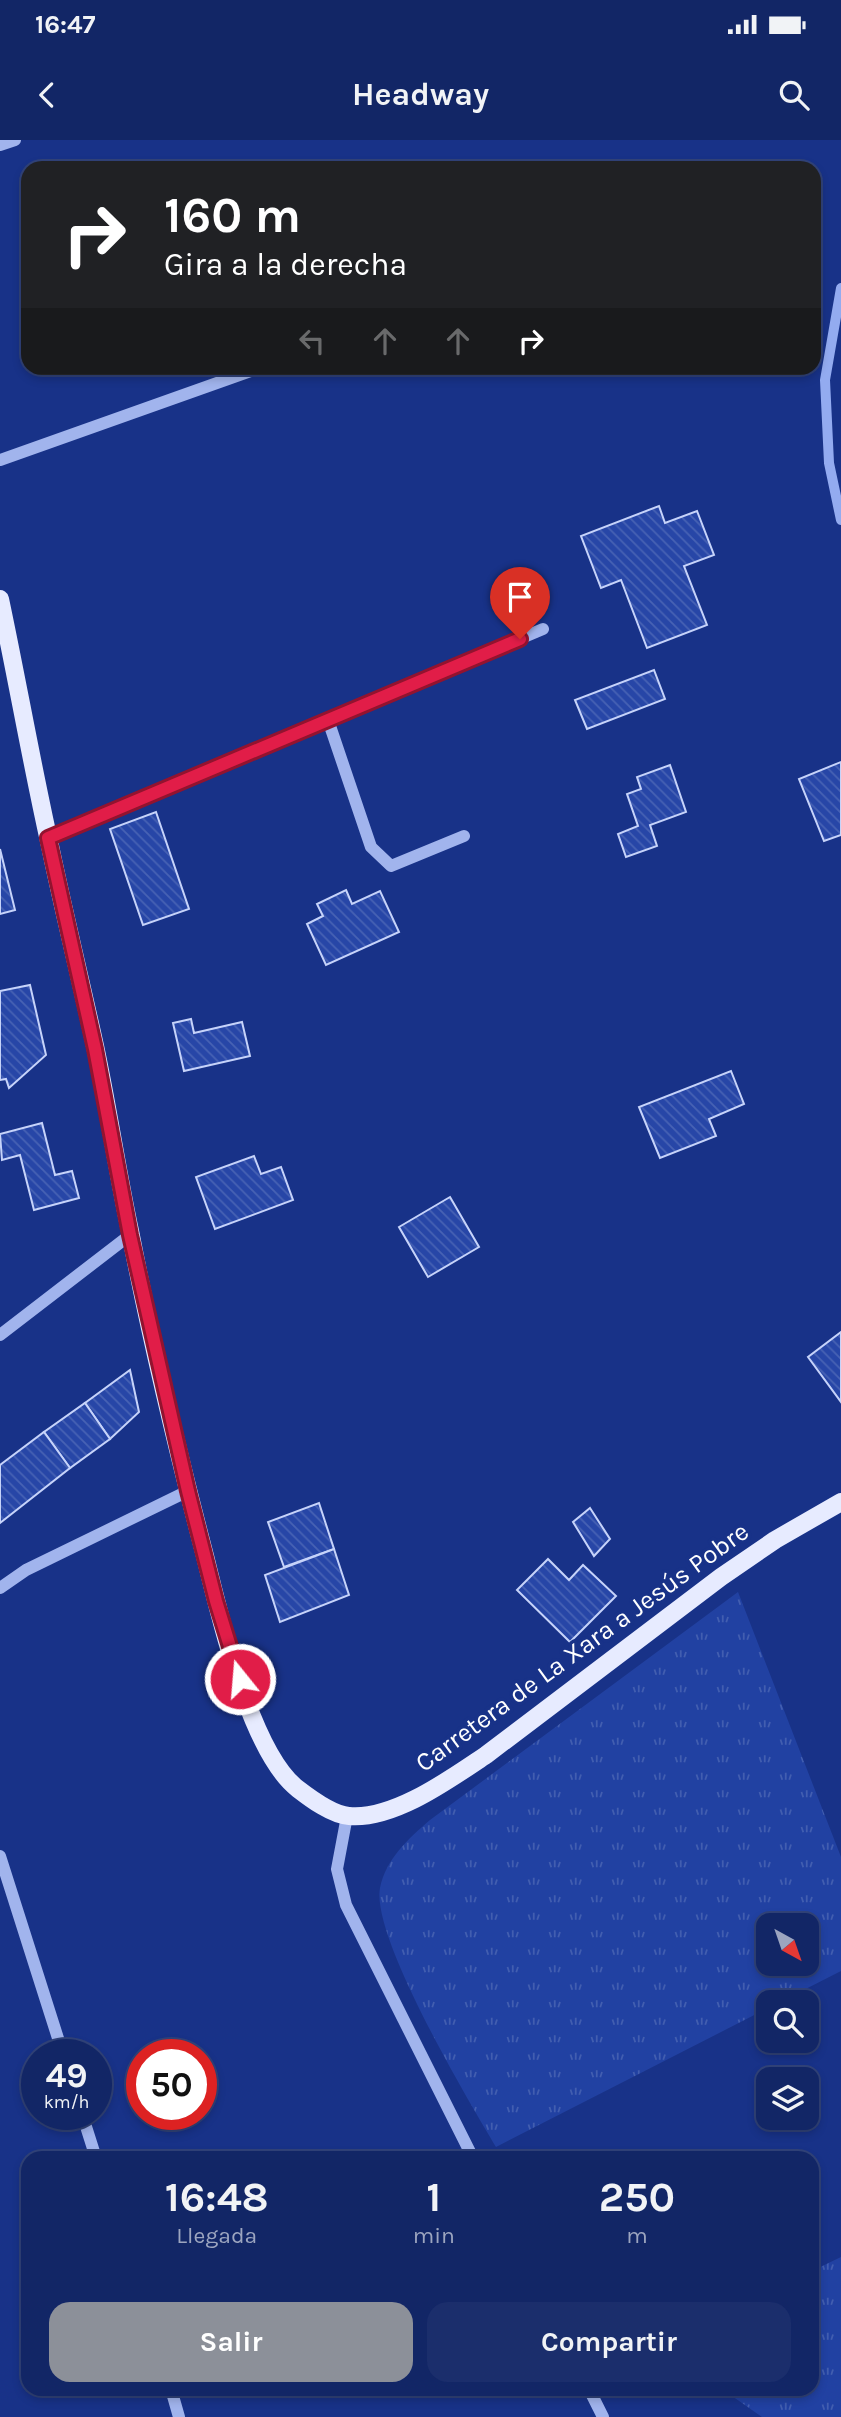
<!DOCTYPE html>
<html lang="es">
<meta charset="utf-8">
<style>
:root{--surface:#122666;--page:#1b2e6c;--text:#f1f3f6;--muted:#9ca5bf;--line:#31437a;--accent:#8c9099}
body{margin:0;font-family:Karla,sans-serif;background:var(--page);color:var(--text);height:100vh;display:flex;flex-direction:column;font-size:26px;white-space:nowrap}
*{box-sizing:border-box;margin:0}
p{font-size:23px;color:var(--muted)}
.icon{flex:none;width:38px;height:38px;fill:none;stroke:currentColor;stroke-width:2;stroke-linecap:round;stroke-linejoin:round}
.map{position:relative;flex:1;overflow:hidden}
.sheet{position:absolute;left:21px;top:2011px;width:798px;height:245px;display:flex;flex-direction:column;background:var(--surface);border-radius:21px;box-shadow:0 4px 10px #0003,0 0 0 2px var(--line)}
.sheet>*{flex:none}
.guide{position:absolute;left:21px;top:21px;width:800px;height:214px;border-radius:21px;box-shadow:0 4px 10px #0003,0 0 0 2px var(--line);background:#202124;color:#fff;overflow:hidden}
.needle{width:46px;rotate:140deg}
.buttons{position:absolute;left:756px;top:1773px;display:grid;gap:14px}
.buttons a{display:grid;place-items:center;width:63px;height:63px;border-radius:14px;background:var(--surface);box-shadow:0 4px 10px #0003,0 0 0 2px var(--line);font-size:35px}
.speed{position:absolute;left:21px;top:1899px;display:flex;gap:14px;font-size:35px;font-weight:700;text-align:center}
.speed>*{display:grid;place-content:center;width:91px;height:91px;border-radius:50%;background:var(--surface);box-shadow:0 4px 10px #0003,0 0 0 2px var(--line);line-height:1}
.speed small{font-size:18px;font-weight:400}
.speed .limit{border:10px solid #d22;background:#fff;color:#111}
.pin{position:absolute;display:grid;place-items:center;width:60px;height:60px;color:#fff;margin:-72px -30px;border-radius:50% 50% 50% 0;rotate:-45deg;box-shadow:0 0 7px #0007}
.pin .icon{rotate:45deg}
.me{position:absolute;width:77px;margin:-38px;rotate:343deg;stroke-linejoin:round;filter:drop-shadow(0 0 5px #0008)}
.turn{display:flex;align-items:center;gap:24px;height:147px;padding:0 28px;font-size:32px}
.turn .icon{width:91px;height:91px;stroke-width:2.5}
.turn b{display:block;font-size:49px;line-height:60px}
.lanes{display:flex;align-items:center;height:66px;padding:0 28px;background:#0003;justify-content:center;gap:35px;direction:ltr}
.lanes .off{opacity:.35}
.eta{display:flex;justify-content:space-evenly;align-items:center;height:119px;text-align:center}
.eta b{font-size:42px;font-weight:700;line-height:49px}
.action{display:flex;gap:14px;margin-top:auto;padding:14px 28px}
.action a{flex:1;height:80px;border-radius:21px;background:var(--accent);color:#fff;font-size:28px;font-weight:700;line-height:80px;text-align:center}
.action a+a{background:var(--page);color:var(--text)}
.status{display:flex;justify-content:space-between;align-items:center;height:49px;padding:0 35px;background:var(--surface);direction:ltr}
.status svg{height:19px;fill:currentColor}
header{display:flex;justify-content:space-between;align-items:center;height:91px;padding:0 28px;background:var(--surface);font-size:32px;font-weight:700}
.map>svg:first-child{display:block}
</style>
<div class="status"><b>16:47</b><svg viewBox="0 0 49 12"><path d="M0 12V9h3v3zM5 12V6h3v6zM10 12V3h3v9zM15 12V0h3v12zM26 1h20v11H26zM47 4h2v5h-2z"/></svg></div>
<header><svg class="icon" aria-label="back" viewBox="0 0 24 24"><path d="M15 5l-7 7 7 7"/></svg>Headway<svg class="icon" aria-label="search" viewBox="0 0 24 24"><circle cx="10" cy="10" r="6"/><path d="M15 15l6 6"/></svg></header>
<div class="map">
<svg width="841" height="2277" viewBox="0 0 841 2277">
<defs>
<pattern id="grass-tufts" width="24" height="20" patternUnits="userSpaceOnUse" patternTransform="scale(1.75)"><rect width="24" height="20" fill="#2141a2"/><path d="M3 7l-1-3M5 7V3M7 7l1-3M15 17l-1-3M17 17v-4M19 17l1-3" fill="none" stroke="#425eb0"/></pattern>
<pattern id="building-back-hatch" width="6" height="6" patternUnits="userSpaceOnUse" patternTransform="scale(1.75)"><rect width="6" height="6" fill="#2746a7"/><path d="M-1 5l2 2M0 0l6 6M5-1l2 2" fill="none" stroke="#4762b4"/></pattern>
</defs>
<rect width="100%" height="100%" fill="#183288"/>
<g fill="url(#grass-tufts)" fill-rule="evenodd">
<path d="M 738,1452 L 841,1717 L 841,1831 L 780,1862 L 768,1862 L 768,1868 L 496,2007 C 468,1960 371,1797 380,1748 C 386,1719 408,1699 430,1680 ZM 768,1785 L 807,1785 L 807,1824 L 768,1824 Z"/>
<polygon points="841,2117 841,2277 762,2277 722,2249 812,2249 812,2131"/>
</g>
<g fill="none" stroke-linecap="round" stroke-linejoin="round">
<polyline stroke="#93abf0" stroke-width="10" points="841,148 825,240 829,323 841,380"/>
</g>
<g fill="url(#building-back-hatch)" stroke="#c6d3fa" stroke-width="2">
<polygon points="659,366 665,383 697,371 714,415 684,426 707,485 647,508 621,440 601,448 581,396"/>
<polygon points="654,530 665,559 587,589 575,560"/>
<polygon points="841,622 841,695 824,701 799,639"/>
<polygon points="670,625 686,672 650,685 657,706 626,717 618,694 638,686 627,654 641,649 637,637"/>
<polygon points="156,672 189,769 143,785 110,689"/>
<polygon points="0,709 15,770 0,774"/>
<polygon points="346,750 352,764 380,751 399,792 326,825 307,784 323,776 317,764"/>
<polygon points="30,845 46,915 9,948 6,939 0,940 0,851"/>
<polygon points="191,879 194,893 242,882 250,916 184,931 173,883"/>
<polygon points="731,931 744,964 709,979 716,996 660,1018 639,967"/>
<polygon points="42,983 55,1035 72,1031 79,1058 34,1070 20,1015 2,1020 0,994"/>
<polygon points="254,1016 261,1034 281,1027 293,1060 215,1089 196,1037"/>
<polygon points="450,1057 479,1107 428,1137 399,1087"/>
<polygon points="841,1192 841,1262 808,1217"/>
<polygon points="130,1230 139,1272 110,1299 85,1263"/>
<polygon points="85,1263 110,1299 70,1328 44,1292"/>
<polygon points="44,1292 70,1328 0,1383 0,1325"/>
<polygon points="319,1363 334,1409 284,1427 268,1382"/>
<polygon points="590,1368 610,1399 594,1416 573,1382"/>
<polygon points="334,1409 349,1455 280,1482 265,1435"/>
<polygon points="548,1419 569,1440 583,1425 616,1456 570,1502 517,1450"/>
</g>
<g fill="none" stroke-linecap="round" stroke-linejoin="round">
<g stroke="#a1b4ed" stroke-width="12">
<polyline points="0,5 15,0"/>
<polyline points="0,320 259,228"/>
<polyline points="328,580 371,707 391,726 464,696"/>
<polyline points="48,698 543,489"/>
<polyline points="0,1195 130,1095"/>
<polyline points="0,1448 26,1430 188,1351"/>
<polyline points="347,1676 337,1729 346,1765 473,2018"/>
<polyline points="0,1716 63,1914"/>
<polyline points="82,1974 96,2018"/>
<polyline points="171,2249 179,2277"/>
<polyline points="589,2249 603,2277"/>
</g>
<path stroke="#e7ebff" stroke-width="18" d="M 0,459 C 17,539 31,620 49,701 C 63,769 80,837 95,906 C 108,967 117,1030 130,1091 C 151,1200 177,1309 205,1416 C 220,1476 250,1612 298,1649 C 311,1659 332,1675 349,1676 C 394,1680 450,1639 486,1615 L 721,1437 L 775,1400 L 841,1362"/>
</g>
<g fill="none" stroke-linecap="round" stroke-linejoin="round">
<defs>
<polyline id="route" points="240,1539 216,1461 188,1351 130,1095 95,909 48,698 520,499"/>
</defs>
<use href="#route" stroke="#92132f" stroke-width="18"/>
<use href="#route" stroke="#e11d48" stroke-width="12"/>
</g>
<g text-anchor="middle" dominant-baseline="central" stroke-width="7" stroke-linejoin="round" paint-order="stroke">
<g font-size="26" fill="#fff" stroke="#183288">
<text transform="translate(582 1507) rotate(-36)">Carretera de La Xara a Jesús Pobre</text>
</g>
</g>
</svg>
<div class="buttons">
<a><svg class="needle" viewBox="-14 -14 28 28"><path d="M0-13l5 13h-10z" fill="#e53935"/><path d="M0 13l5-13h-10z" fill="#9ca5bf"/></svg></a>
<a><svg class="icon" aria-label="search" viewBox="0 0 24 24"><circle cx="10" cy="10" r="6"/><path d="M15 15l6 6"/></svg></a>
<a><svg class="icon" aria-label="layers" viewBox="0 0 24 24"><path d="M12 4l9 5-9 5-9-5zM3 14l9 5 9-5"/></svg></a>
</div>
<div class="speed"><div>49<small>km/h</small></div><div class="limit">50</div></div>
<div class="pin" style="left:520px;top:499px;background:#d93025"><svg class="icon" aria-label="arrive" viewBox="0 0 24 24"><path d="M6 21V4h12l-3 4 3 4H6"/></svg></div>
<svg class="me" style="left:240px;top:1539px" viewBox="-20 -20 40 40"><circle r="17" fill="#e11d48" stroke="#fff" stroke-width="3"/><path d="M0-11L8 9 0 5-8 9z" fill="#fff"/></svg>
<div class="guide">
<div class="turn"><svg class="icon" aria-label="right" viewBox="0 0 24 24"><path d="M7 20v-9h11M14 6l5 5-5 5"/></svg><div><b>160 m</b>Gira a la derecha</div></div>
<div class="lanes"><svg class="icon off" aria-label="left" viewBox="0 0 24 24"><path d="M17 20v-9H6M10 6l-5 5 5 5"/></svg><svg class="icon off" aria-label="ahead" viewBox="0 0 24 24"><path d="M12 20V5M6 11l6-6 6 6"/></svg><svg class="icon off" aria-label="ahead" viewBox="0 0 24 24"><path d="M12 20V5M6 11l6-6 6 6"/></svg><svg class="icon" aria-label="right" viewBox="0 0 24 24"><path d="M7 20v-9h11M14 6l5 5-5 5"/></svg></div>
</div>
<section class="sheet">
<div class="eta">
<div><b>16:48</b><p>Llegada</p></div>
<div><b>1</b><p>min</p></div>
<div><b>250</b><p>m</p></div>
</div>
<div class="action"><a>Salir</a><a>Compartir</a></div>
</section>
</div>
